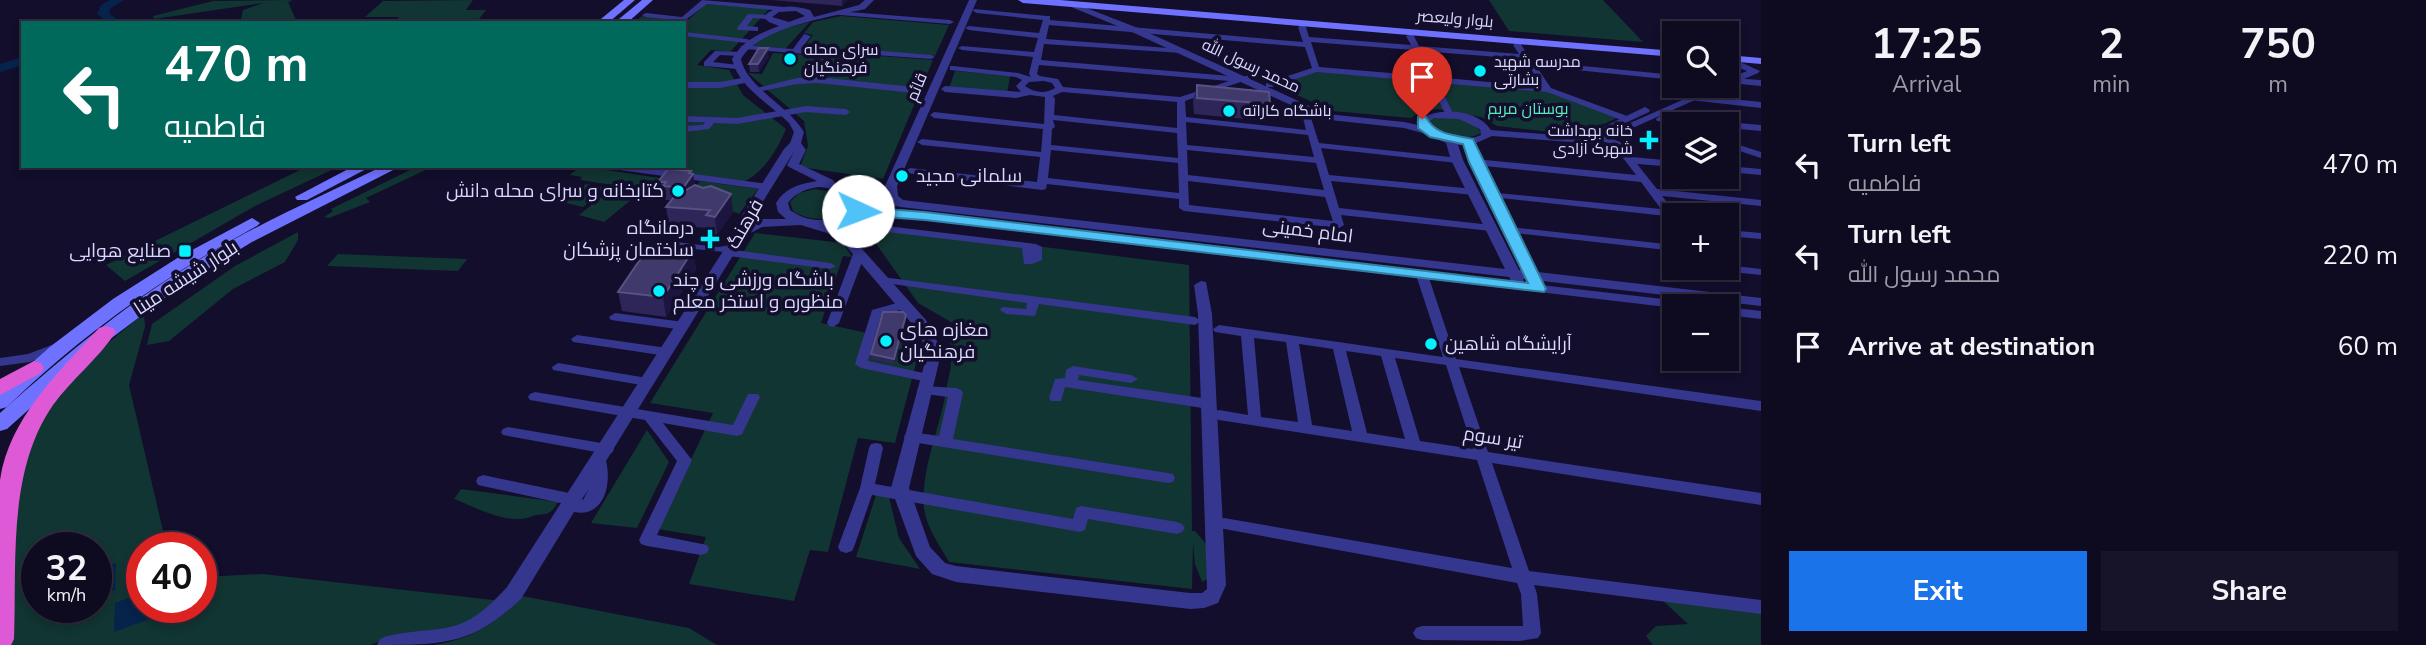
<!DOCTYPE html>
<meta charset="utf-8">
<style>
:root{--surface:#0e0a20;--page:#171329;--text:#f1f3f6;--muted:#9b9aa5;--line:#2e2b3e;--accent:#1a73e8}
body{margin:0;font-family:"Nunito Sans",Cairo,sans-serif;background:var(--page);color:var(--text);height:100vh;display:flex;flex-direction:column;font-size:26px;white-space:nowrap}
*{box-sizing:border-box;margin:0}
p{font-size:23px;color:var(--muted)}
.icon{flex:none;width:38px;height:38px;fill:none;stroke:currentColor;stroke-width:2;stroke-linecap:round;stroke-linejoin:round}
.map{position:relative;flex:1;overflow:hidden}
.sheet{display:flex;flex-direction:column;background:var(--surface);width:665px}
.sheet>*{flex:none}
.guide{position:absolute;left:21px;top:21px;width:665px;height:147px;border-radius:0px;box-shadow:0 4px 10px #0003,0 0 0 2px var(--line);background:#00695c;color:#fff;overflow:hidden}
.fabs{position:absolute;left:1662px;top:21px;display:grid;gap:14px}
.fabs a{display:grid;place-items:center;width:77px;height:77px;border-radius:0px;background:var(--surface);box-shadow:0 4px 10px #0003,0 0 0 2px var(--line);font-size:35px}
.speed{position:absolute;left:21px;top:532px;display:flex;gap:14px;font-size:35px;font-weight:700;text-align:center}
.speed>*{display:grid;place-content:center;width:91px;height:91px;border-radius:50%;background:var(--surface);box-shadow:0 4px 10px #0003,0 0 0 2px var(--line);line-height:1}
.speed small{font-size:18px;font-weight:400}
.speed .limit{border:10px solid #d22;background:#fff;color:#111}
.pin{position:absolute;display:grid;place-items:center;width:60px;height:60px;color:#fff;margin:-72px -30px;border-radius:50% 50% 50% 0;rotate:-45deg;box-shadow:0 0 7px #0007}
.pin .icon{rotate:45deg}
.me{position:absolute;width:77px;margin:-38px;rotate:92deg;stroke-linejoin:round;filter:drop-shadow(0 0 5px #0008)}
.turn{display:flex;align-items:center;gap:24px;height:147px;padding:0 28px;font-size:32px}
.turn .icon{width:91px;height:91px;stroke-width:2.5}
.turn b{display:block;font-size:49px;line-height:60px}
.eta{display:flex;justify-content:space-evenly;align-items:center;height:119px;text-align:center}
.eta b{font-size:42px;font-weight:700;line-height:49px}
.button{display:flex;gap:14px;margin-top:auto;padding:14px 28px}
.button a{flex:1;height:80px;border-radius:0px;background:var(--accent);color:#fff;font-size:28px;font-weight:700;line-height:80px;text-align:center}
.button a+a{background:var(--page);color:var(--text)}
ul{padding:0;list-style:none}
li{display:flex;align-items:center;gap:21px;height:91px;padding:0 28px}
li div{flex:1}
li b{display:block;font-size:26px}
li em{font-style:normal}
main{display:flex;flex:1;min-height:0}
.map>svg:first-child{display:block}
</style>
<main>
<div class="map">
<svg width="1761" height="645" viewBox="0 0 1761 645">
<rect width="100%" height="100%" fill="#120e2b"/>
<g fill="#113532" fill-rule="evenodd">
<polygon points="289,0 293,1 288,2 296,20 303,23 240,23 243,10 263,3 154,19 153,16 213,1"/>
<polygon points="473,0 466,10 486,10 476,23 394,23 399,17 365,17 383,1"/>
<polygon points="1489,0 1603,0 1643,42 1509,31"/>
<path d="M 706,4 L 769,9 L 730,52 L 711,50 L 697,65 L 729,70 L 743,95 L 786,129 C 777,150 765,171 744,182 L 629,166 L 684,166 L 684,23 L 634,23 L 643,15 L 688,20 Z"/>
<polygon points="841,16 949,25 935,56 849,49 845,54 804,47 813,35 804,33 813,22"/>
<polygon points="810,22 785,49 748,45 783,29"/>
<polygon points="773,53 856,58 867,55 933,60 883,179 800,167 808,146 804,121 748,73 762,74"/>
<polygon points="955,71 1010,76 1007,94 949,88"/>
<polygon points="1320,71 1548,91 1617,118 1579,135 1497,126 1481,117 1438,109 1419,112 1411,118 1332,111 1275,85"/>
<path d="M 1433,117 L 1456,117 L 1478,126 L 1481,133 C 1466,142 1438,137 1428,122 Z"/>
<polygon points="308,166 340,166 255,206 125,281 106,265"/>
<polygon points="418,166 434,166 366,198 370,202 329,218 324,217 333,211 331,209"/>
<polygon points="581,166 672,180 666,187 658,186 653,191 580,180 582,177 570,175"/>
<polygon points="700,181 758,189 739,214 714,204 696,187"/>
<polygon points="586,184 606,188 583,207 562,202"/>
<polygon points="612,189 637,195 604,222 579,215"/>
<path d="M 815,189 L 841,194 L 848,203 C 840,223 808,222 793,211 L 790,202 L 799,193 Z"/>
<path d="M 868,225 L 1189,265 L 1192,531 L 1195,531 L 1211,550 L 1211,577 L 1202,582 L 1195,564 L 1193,544 L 1192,589 L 949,562 C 940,546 926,527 924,508 C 921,468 939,431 946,392 C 947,382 951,371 951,361 C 951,343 947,342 956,325 L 918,303 L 872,238 Z"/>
<polygon points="298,232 298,240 285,262 233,289 169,341 147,345 152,324 235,266"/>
<polygon points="755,233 843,243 852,257 843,256 821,323 858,331 920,348 895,443 858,438 828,552 810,550 794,601 689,584 706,537 658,529 713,413 650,403"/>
<polygon points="338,254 467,259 458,271 327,266"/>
<path d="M 144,313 L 145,327 L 129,385 L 167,548 L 142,548 L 142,607 L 201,607 L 201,577 L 263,574 L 502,601 L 469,627 L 387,639 L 370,645 L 10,645 L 17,488 L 34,429 L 82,365 ZM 37,548 L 96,548 L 96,607 L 37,607 Z"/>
<polygon points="647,430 669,462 637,528 591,523"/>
<path d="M 461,489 L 558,502 C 547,520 546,511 530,517 C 507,525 477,508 454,499 Z"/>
<polygon points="876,495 889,497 899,538 920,569 856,557"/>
<path d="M 522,596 L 689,628 L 717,645 L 434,645 C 474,638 494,625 522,596 Z"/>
<polygon points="1660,598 1761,613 1761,645 1653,645 1646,636 1656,626 1688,624"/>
</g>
<g fill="#06234c">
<polygon points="116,563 115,590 96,597 96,570"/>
<polygon points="142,593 142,607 155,607 155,617 114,632 115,603"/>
</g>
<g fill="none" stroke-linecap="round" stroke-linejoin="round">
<g fill="#06234c" fill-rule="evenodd">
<polygon points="110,0 124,0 110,9 109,13 117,19 114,23 102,23 104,20 97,14 101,5"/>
<polygon points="23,57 23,65 0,72 0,64"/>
</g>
<g fill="#35368e" fill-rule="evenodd">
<polygon points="702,0 784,7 788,9 784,11 707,4 684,21 646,17 642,15 646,13 682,17"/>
<path d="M 974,9 L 1047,16 L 1050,16 L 1050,20 L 1303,42 L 1298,27 L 1302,25 L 1306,27 L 1309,37 L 1411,45 L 1406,36 L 1410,34 L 1413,34 L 1419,46 L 1519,54 L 1513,45 L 1517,43 L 1520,43 L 1532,61 L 1675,75 L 1675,80 L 1536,66 L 1551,88 L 1627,116 L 1627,120 L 1624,121 L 1547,92 L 1438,83 L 1454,115 L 1450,118 L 1446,115 L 1429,82 L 1317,72 L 1272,87 L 1266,87 L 1266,83 L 1312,68 L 1305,47 L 1049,25 L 1046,39 L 1182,49 L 1186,51 L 1182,53 L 1044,44 L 1041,60 L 1242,77 L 1251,75 L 1255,77 L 1185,101 L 1186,117 L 1306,130 L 1303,118 L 1308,109 L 1317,105 L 1321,108 L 1314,113 L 1311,118 L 1319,143 L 1460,158 L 1462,160 L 1457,163 L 1321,148 L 1329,175 L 1474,189 L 1479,192 L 1474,195 L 1331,181 L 1339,208 L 1491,225 L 1496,228 L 1491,231 L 1341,215 L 1344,225 L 1339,228 L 1184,211 L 1179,208 L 1179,199 L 1047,184 L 1046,189 L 1042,190 L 907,173 L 905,171 L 910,168 L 1037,182 L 1040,157 L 922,145 L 917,142 L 922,139 L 1041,152 L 1043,129 L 934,118 L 930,115 L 934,112 L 1044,124 L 1045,97 L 1030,95 L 1016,98 L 945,92 L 941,89 L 945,86 L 1021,92 L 1016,86 L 1022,80 L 1016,77 L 950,70 L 950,66 L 953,66 L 1018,73 L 1031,77 L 1029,74 L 1033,57 L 962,50 L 958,48 L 962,46 L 1034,52 L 1038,38 L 969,30 L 965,28 L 969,26 L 1039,33 L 1043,20 L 977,13 L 973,11 ZM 1311,42 L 1413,50 L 1426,76 L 1319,67 ZM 1421,51 L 1523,59 L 1542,87 L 1435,77 ZM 1039,65 L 1229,81 L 1180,97 L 1063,87 L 1058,79 L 1040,76 L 1037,74 ZM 1044,81 L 1052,83 L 1055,88 C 1045,94 1035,93 1025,86 L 1029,82 ZM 1062,92 L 1177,102 L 1177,128 L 1054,115 L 1055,99 L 1053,96 ZM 1053,120 L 1177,133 L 1178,158 L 1051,145 L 1052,129 L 1055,127 ZM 1186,122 L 1308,135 L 1314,157 L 1187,145 ZM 1051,150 L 1178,163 L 1179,193 L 1048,178 ZM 1187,150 L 1316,163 L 1324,190 L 1188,175 ZM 1188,181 L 1325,197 L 1333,221 L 1189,205 Z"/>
<polygon points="837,11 950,20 954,22 950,24 840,15 836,13"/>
<polygon points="748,14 767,15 771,17 767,19 753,18 747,26 758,27 758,31 738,30 737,28"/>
<polygon points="684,32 747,39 751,41 747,43 684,36"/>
<polygon points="804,34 811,36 801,49 853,53 859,49 931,55 935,57 931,59 861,54 855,58 744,49 740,47 744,45 793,49"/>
<polygon points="715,51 741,52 741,56 738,56 720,55 713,62 738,65 738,69 704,66 704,62"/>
<polygon points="747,77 750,78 750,82 720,88 684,88 684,82 720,82"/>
<polygon points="818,77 914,87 918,90 914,93 818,83 797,84 757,92 753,89 797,78"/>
<polygon points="1732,78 1761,80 1761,86 1729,83 1728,81"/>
<polygon points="1693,95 1761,102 1761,108 1690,100 1689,98"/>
<polygon points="806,106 846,109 850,112 846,115 806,112 737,124 714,123 709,129 684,132 684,126 703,125 705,122 684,122 684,116 737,118"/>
<polygon points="1660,116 1716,121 1721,124 1688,124 1657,121 1656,119"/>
<polygon points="1727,122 1761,125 1761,131 1727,128 1727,124 1723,124"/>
<polygon points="1594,131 1620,142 1632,157 1675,161 1675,167 1637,164 1657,189 1761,200 1761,206 1662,196 1677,215 1675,215 1675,223 1671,222 1666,216 1491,197 1486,194 1487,192 1661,209 1641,182 1475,165 1470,162 1475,159 1636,175 1614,146 1591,136 1589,134"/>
<polygon points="1727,141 1761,152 1761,158 1727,147"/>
<polygon points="607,166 636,166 767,184 772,187 767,190 612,169"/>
<polygon points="1727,166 1761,169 1761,175 1727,172"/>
<polygon points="887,226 1036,244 1042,247 1042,260 1032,264 1024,264 1022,248 887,232 869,233 854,245 846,245 845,243 862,228"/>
<polygon points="1510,227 1675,245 1675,251 1506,232 1505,230"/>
<polygon points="1727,230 1761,233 1761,239 1727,236"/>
<polygon points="668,241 718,247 732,245 738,248 735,250 830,263 836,266 830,269 729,256 725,255 724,252 664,246 663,244 664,242"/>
<polygon points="859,251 865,254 839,323 833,327 829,326 827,323 853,254"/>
<polygon points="1727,265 1761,269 1761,275 1722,271 1716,268 1727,268"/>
<path d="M 1422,272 L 1428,275 L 1456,359 L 1761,401 L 1761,411 L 1459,367 L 1488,452 L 1761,493 L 1761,505 L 1492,463 L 1529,571 L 1761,600 L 1761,614 L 1534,585 L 1537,594 L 1541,633 L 1538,638 L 1520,641 L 1422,640 L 1416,638 L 1413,633 L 1416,628 L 1422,626 L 1523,626 L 1521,594 L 1517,583 L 1219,528 L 1216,524 L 1219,520 L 1224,518 L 1512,568 L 1477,460 L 1219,420 L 1214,418 L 1212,415 L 1214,412 L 1219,410 L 1248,415 L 1241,336 L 1215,332 L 1213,329 L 1219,325 L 1443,357 L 1416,275 ZM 1254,338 L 1286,342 L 1298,422 L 1261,417 ZM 1299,344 L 1333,349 L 1352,431 L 1312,425 ZM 1346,351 L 1381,356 L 1405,439 L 1367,433 ZM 1395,358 L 1446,365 L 1473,449 L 1420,441 Z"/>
<polygon points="882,277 1195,317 1201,321 1195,325 1039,304 1035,316 1006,314 1000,310 1002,307 1026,309 1027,303 878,282 876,280"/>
<polygon points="904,301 908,302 910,305 908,308 881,315 868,361 933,375 935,378 933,381 928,382 861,368 855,364 872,310"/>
<polygon points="615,313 684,322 690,326 684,330 611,320 609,317"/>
<polygon points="577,335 667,348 673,352 667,356 573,342 571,339"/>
<polygon points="57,343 63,347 61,350 30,362 0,366 0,358 28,354"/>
<polygon points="558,363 647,378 654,382 647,386 553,370 552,367"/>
<polygon points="1073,366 1131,375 1138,379 1131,383 1079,375 1078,380 1209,399 1214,401 1216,404 1214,407 1209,409 1065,387 1061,401 1051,401 1049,398 1055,379 1065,378 1066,370"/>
<polygon points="924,386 956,388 961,390 963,393 953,439 1168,473 1173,474 1175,478 1173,482 1168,483 906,441 904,437 906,433 911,432 939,436 948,397 919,393 917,390 919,387"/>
<polygon points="535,392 733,425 748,394 758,394 760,397 742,434 737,436 663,423 692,460 657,535 707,545 709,549 707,553 701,555 647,546 641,544 639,540 677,461 645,420 530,400 528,397 530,394"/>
<polygon points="508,427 607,444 612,445 614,449 612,453 607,454 503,435 501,432 503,429"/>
<polygon points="876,443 881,444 883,448 875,484 1073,519 1076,508 1081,506 1177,522 1182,524 1185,528 1182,532 1177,534 1088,519 1085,530 1080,532 872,495 854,547 852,551 846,553 840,551 838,547 860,488 869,448 871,444"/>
<polygon points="483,475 574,494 579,496 582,500 579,504 574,506 478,485 476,481 478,477"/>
</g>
<g fill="#35368e" fill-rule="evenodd">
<path d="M 865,0 L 874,0 L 865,9 C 831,17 759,27 741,59 C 747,88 788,105 804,132 L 801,143 L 806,150 L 799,164 L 833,180 L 834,182 L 854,190 L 886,196 L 885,186 L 969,0 L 977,0 L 897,186 L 898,196 L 903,200 L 1505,269 L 1451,160 L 1446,143 L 1426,134 L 1404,128 L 1321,119 L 1132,32 L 1064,4 L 1071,2 L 1138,28 L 1327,114 L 1404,122 L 1418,125 L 1416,122 C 1434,106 1477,108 1491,130 L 1596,138 L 1714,86 L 1726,86 L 1597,144 L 1492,136 L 1474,144 L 1481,162 L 1538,272 L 1761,298 L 1761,306 L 1542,281 L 1541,285 L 1689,302 L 1696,306 L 1675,306 L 1675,308 L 897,217 L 865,215 L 854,216 L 832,226 L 854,240 L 926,320 L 937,341 L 939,362 L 909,488 L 930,547 L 945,563 L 956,566 L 1190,593 L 1202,593 L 1207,589 L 1198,314 L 1194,285 L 1201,281 L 1206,282 L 1212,314 L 1226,585 L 1218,603 L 1204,608 L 1190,609 L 956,582 L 932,574 L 916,556 L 891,488 L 925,362 L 924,346 L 919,332 L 846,246 L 827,233 L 801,225 L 762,227 L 745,236 L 606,461 C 612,484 604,518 574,512 L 521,599 C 472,645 445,645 377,645 L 380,639 L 387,636 C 447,624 460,639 507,587 L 734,234 L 737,223 L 784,149 L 790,143 L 794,132 L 789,123 C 770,104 738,87 732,59 C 743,40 760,33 779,26 L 769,22 L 763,17 C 777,4 792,5 810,10 L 814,17 L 859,5 ZM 796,11 L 805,16 L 789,22 L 772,17 L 779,12 ZM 1434,118 L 1459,119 L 1480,129 L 1481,135 C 1463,143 1440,138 1427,123 ZM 1458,145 L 1464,145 L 1469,162 L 1524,271 L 1519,270 L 1463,160 ZM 795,150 L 787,165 L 789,167 L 817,181 C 800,184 786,187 776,203 L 778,212 L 786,219 L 759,219 L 749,224 ZM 819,187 C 832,188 842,191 851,200 L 849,208 C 832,223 809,224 790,210 L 788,203 C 796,192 806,189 819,187 ZM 862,198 L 900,207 L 1509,277 L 1511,281 L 897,209 L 861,208 ZM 1523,279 L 1528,279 L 1530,283 L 1524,283 ZM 589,489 L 583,500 L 582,499 Z"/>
<polygon points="1734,62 1740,62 1760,71 1758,73 1730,85 1727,86 1726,86 1727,79 1747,71 1737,67 1727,70 1727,65"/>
<polygon points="1645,107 1650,110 1649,112 1604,133 1600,134 1595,131"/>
<polygon points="1727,307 1761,311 1761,319 1727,315"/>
</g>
<g fill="#6f72ff" fill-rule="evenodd">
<polygon points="624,0 635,0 608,23 596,23"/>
<polygon points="642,0 653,0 627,23 619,23 619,19"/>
<polygon points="1018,0 1060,0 1675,51 1675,57 1023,3"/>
<polygon points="1727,55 1761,58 1761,64 1727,61"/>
<polygon points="354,166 372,166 307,200 297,200 295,197"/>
<path d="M 383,166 L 401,166 L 252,242 L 186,282 L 93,352 L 7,429 L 0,431 L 0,413 C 65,355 132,299 207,255 C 263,221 324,195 383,166 Z"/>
<path d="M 252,218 L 260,223 L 257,226 C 165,276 82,334 7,407 L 0,409 L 0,391 L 51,346 L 113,299 L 179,257 Z"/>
</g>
<g fill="#dd59d6" fill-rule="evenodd">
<path d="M 106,326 L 113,328 L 116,332 C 98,359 72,379 53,405 C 7,472 17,562 14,639 L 11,645 L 0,645 L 0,480 C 9,418 59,372 99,328 Z"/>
<polygon points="34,361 41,363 44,368 41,373 0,395 0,379"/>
</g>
</g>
<g fill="#2e2659">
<polygon points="771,0 847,0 842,6"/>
<polygon points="769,56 759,72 750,72 749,64"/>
<polygon points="1197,85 1270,104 1266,121 1194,114 1193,101"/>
<polygon points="691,174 693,174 695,185 733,212 717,235 708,233 708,228 669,225 666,207 671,200 665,200 665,196 660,195 658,182"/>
<polygon points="693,250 696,269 666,317 622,311 618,292"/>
<polygon points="906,315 906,320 894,364 871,359 871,354"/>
</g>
<g fill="#1b153f">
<polygon points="842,0 847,0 842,6"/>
<polygon points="768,48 769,56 759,72 758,64"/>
<polygon points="691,171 692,176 693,174 695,187 685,202 683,188"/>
<polygon points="731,194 733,212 717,235 715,217"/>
<polygon points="693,250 696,269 666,317 663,297"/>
<polygon points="906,315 906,320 894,364 894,359"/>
</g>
<g fill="#40396b" stroke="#585282" stroke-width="2">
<polygon points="759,48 768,48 758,64 749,64"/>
<polygon points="1197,85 1269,92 1270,104 1197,98"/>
<polygon points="668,169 691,171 689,173 693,174 683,188 663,186 666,182 658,182"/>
<polygon points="695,185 703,188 711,186 731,194 715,217 706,215 710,210 666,207 674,197"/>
<polygon points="650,245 693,250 663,297 618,292"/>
<polygon points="883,312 903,312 906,315 894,359 871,354"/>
</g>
<path fill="#4fc3f7" stroke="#337fa1" stroke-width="2" d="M 1418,117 L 1426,117 C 1435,135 1454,135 1473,139 L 1546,289 L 1544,292 L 925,220 L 858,215 L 851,211 L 858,207 L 925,212 L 1528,283 L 1469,162 L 1463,144 L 1430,137 L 1418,128 Z"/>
<g fill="#04f2ff" stroke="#120e2b" stroke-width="2.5">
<circle cx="790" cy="59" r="7"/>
<circle cx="1480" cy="71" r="7"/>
<circle cx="1229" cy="111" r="7"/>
<path d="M1645.5 129.5h7v7h7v7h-7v7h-7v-7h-7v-7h7z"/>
<circle cx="902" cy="176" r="7"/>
<circle cx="678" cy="191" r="7"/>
<path d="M706.5 228.5h7v7h7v7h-7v7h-7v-7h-7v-7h7z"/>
<rect x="178" y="244" width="14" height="14" rx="3.5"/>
<circle cx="659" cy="291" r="7"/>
<circle cx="886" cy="341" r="7"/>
<circle cx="1431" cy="344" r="7"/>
</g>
<g text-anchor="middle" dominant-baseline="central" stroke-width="7" stroke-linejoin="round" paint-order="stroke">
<g font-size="16" fill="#dad8ff" stroke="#120e2b">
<text transform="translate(1455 19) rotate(5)">بلوار ولیعصر</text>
<text transform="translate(1251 66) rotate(25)">محمد رسول الله</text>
<text transform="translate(917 87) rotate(-67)">قائم</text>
</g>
<g font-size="16" fill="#dad8ff" stroke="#120e2b" text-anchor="start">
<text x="804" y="50">سرای محله<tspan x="804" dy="18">فرهنگیان</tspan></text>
<text x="1494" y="62">مدرسه شهید<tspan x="1494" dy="18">بشارتی</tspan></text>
<text x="1243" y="111">باشگاه کاراته</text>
<text x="1633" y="131" text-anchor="end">خانه بهداشت<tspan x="1633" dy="18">شهرک آزادی</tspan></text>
</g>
<g font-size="16" fill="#58eabf" stroke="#120e2b">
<text x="1528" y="109">بوستان مریم</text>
</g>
<g font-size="19" fill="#dad8ff" stroke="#120e2b" text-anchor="start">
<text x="916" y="176">سلمانی مجید</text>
<text x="664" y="191" text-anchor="end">کتابخانه و سرای محله دانش</text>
<text x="694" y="228" text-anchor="end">درمانگاه<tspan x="694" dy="22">ساختمان پزشکان</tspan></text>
<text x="171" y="251" text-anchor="end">صنایع هوایی</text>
<text x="673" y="280">باشگاه ورزشی و چند<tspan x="673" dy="22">منظوره و استخر معلم</tspan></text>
<text x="900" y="330">مغازه های<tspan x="900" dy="22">فرهنگیان</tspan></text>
<text x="1445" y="344">آرایشگاه شاهین</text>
</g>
<g font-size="19" fill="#dad8ff" stroke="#120e2b">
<text transform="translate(745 224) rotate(-60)">فرهنگ</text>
<text transform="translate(1308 231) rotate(7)">امام خمینی</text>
<text transform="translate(186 278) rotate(-33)">بلوار شیشه مینا</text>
<text transform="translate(1493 438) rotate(9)">تیر سوم</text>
</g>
</g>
</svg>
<div class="fabs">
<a><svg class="icon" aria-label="search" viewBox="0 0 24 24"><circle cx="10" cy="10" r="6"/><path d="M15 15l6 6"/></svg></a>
<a><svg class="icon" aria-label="layers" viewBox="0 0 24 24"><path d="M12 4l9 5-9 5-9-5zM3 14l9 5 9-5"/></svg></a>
<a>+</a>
<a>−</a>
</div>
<div class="speed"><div>32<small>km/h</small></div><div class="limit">40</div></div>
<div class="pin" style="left:1422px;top:119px;background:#d93025"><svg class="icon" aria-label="arrive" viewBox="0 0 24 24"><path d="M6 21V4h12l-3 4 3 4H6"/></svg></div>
<svg class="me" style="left:858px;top:211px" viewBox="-20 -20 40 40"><circle r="19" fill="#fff"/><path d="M0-13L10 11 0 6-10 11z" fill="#4fc3f7"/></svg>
<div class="guide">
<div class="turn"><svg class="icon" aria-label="left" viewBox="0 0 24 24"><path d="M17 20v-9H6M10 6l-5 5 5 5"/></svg><div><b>470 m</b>فاطمیه</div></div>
</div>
</div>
<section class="sheet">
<div class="eta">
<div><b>17:25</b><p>Arrival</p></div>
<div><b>2</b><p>min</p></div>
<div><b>750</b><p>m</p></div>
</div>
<ul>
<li><svg class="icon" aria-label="left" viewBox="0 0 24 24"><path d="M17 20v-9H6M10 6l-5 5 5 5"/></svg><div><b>Turn left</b><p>فاطمیه</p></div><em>470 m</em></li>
<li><svg class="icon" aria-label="left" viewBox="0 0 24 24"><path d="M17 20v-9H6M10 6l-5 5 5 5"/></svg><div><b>Turn left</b><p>محمد رسول الله</p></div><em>220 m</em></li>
<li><svg class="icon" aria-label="arrive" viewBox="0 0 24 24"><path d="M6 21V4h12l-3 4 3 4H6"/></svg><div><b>Arrive at destination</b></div><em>60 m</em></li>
</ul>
<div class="button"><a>Exit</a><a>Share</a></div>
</section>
</main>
